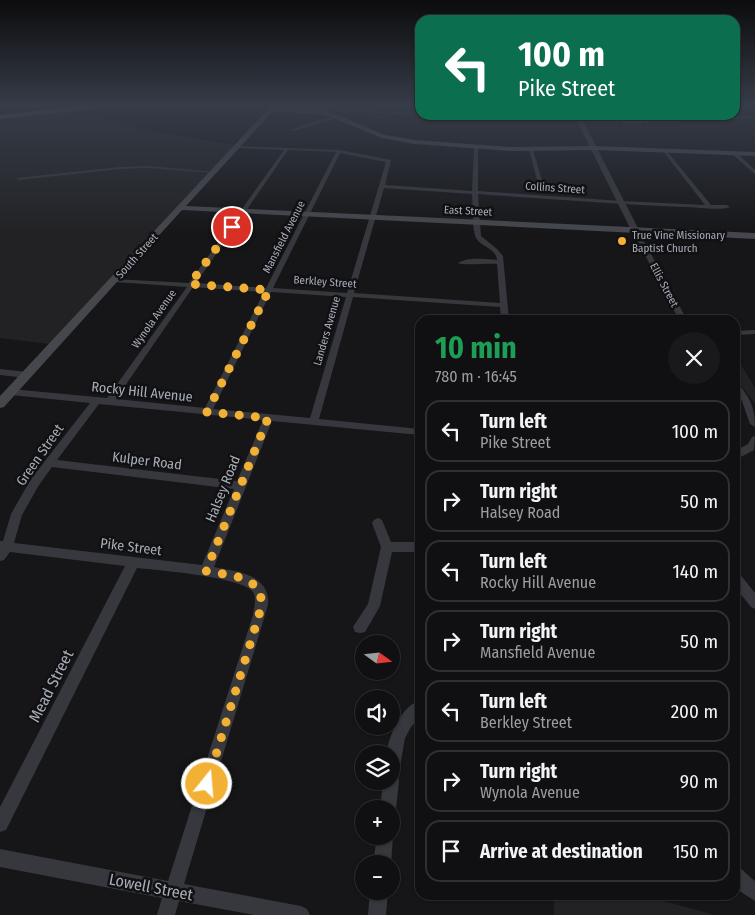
<!DOCTYPE html>
<meta charset="utf-8">
<style>
:root{--surface:#101012;--page:#19191b;--text:#f1f3f6;--muted:#9c9d9f;--line:#303032}
body{margin:0;font-family:"Fira Sans Condensed",sans-serif;background:var(--page);color:var(--text);height:100vh;display:flex;flex-direction:column;font-size:19px;white-space:nowrap}
*{box-sizing:border-box;margin:0}
p{font-size:16px;color:var(--muted)}
.icon{flex:none;width:28px;height:28px;fill:none;stroke:currentColor;stroke-width:2;stroke-linecap:round;stroke-linejoin:round}
.map{position:relative;flex:1;overflow:hidden}
.details{position:absolute;left:415px;top:315px;width:325px;height:585px;display:flex;flex-direction:column;background:var(--surface);border-radius:15px;box-shadow:0 1px 4px #0004,0 0 0 1px var(--line)}
.details>*{flex:none}
.hud{position:absolute;left:415px;top:15px;width:325px;height:105px;border-radius:15px;box-shadow:0 1px 4px #0004,0 0 0 1px var(--line);background:#0b6e4f;color:#fff;overflow:hidden}
.needle{width:32px;rotate:105deg}
.controls{position:absolute;left:355px;top:635px;display:grid;gap:10px}
.controls a{display:grid;place-items:center;width:45px;height:45px;border-radius:50%;background:var(--surface);box-shadow:0 1px 4px #0004,0 0 0 1px var(--line);font-size:25px}
.pin{position:absolute;display:grid;place-items:center;width:42px;height:42px;color:#fff;margin:-21px;border:2px solid #fff;border-radius:50%;box-shadow:0 1px 5px #0007}
.me{position:absolute;width:55px;margin:-28px;rotate:17deg;stroke-linejoin:round;filter:drop-shadow(0 0 4px #0008)}
.turn{display:flex;align-items:center;gap:18px;height:105px;padding:0 20px;font-size:22px}
.turn .icon{width:65px;height:65px;stroke-width:2.5}
.turn b{display:block;font-size:35px;line-height:42px}
.round{display:grid;place-items:center;flex:none;width:52px;height:52px;border-radius:26px;background:var(--page)}
.summary{display:flex;align-items:center;justify-content:space-between;height:85px;padding:0 20px}
h1{font-size:30px;font-weight:700;line-height:38px;color:#1e9e55}
ul{padding:0;list-style:none}
li{display:flex;align-items:center;gap:15px;height:62px;margin:0 10px 8px;padding:0 10px;border:2px solid var(--line);border-radius:15px}
li div{flex:1}
li b{display:block;font-size:19px}
li em{font-style:normal}
.map>svg:first-child{display:block}
</style>
<div class="map">
<svg width="755" height="915" viewBox="0 0 755 915">
<rect width="100%" height="100%" fill="#161618"/>
<g fill="#222225">
<polygon points="42,106 88,115 145,130 235,145 49,344 0,338 0,119 4,110"/>
<polygon points="735,355 755,388 755,404 735,377"/>
<polygon points="554,895 641,895 715,915 554,915"/>
</g>
<g fill="none" stroke-linecap="round" stroke-linejoin="round">
<g fill="#37383d" fill-rule="evenodd">
<polygon points="337,116 338,118 293,131 290,130 315,121"/>
<path d="M 234,146 L 339,150 L 391,160 L 385,185 L 472,191 L 474,147 L 476,146 L 478,147 L 478,191 L 621,201 L 705,205 L 663,151 L 665,149 L 711,205 L 727,205 L 730,207 C 721,211 696,207 685,207 C 616,204 547,199 478,194 L 481,236 L 497,249 L 503,256 L 509,320 L 501,320 L 500,307 L 353,297 L 319,419 L 420,429 L 420,435 L 272,421 L 214,567 C 233,571 266,573 268,599 C 269,604 266,610 265,615 L 184,884 L 301,906 L 307,909 L 310,915 L 254,915 L 179,901 L 175,915 L 157,915 L 162,898 L 0,867 L 0,849 L 168,881 L 253,615 C 254,608 257,599 253,592 C 243,577 157,570 137,568 L 6,830 L 0,832 L 0,807 L 125,566 L 10,552 L 4,560 L 0,561 L 0,541 L 3,541 L 11,514 L 31,479 L 90,403 L 11,395 L 7,392 L 11,389 L 107,398 L 187,287 L 115,282 L 113,281 L 113,279 L 189,283 L 284,150 L 236,148 ZM 288,150 L 336,152 L 266,288 L 196,283 ZM 340,153 L 386,162 L 347,293 L 273,288 ZM 384,188 L 472,194 C 473,205 472,229 476,238 C 481,247 496,248 497,260 C 485,259 468,257 458,263 C 463,266 488,263 497,264 L 500,303 L 354,293 ZM 193,287 L 264,292 L 205,408 L 116,399 ZM 271,292 L 346,297 L 310,418 L 213,409 ZM 99,404 L 263,420 L 237,481 L 57,460 ZM 52,467 L 234,489 L 202,565 L 14,543 L 22,515 L 39,485 Z"/>
<polygon points="529,149 533,150 542,181 537,180"/>
<polygon points="732,152 736,152 755,170 755,174 732,154"/>
<polygon points="147,166 216,172 214,173 147,168 120,169 19,180 16,178 120,167"/>
<polygon points="635,228 638,230 687,320 679,320 632,230"/>
<polygon points="755,330 755,334 735,335 735,331"/>
<polygon points="0,369 27,372 31,375 27,378 0,375"/>
<path d="M 735,382 L 738,383 C 750,399 755,406 755,427 L 750,424 L 742,401 L 735,391 Z"/>
<polygon points="755,436 754,450 735,460 735,451 748,444 752,437"/>
<polygon points="378,518 382,520 391,542 420,542 420,552 392,552 380,606 365,632 360,633 355,632 353,627 368,604 381,547 372,523 374,520"/>
<polygon points="735,571 739,573 755,593 755,609 751,607 735,587"/>
<path d="M 420,700 L 420,717 L 411,727 L 405,738 L 398,778 L 399,781 L 396,809 L 394,815 L 391,816 L 391,809 L 380,809 L 383,781 L 391,781 L 391,754 L 386,754 C 390,734 400,708 420,700 Z"/>
<polygon points="391,831 393,836 391,864 373,864 377,836 391,836"/>
<path d="M 735,865 C 743,869 748,876 755,881 L 755,901 L 735,888 Z"/>
<polygon points="370,891 388,891 386,915 368,915"/>
</g>
<polygon fill="#37383d" fill-rule="evenodd" points="581,121 584,123 639,230 638,232 631,230 578,123"/>
<polygon fill="#45474d" fill-rule="evenodd" points="271,106 327,111 385,135 415,140 510,147 596,146 755,152 755,156 596,150 510,151 415,144 382,138 326,115 273,111 186,206 755,233 755,239 182,210 4,407 0,408 0,396"/>
<polygon fill="#63666e" fill-rule="evenodd" points="79,106 103,106 100,108 0,119 0,115"/>
<defs>
<g id="rail">
<polyline points="269,106 420,114"/>
<polyline points="439,115 636,122 755,117"/>
</g>
</defs>
<use href="#rail" stroke="#4a4c52" stroke-width="2"/>
<use href="#rail" stroke="#111113" stroke-width="1" stroke-dasharray="3" stroke-linecap="butt"/>
<polyline stroke="#37383d" stroke-width="5.5" points="580,120 581,123"/>
</g>
<linearGradient id="sky" x2="0" y2="1"><stop stop-color="#0c0c0d"/><stop offset="0.45" stop-color="#363c48"/><stop offset="1" stop-color="#363c48" stop-opacity="0"/></linearGradient>
<rect width="755" height="234" fill="url(#sky)"/>
<g fill="none" stroke-linecap="round" stroke-linejoin="round">
<path stroke="#f2b134" stroke-width="9" stroke-dasharray="0 16.2" d="M 207,784 L 259,615 C 260,610 262,604 261,599 C 259,575 224,575 206,571 L 268,418 L 207,412 L 269,290 L 190,284 L 232,227"/>
</g>
<circle fill="#f2b134" stroke="#111113" stroke-width="2" cx="622" cy="241" r="5"/>
<g text-anchor="middle" dominant-baseline="central" stroke-width="5" stroke-linejoin="round" paint-order="stroke">
<g font-size="11" fill="#a8adb8" stroke="#111113">
<text transform="translate(555 188) rotate(4)">Collins Street</text>
<text transform="translate(468 211) rotate(3)">East Street</text>
<text transform="translate(284 237) rotate(-63)">Mansfield Avenue</text>
<text transform="translate(137 256) rotate(-48)">South Street</text>
<text transform="translate(325 282) rotate(4)">Berkley Street</text>
<text transform="translate(664 285) rotate(62)">Ellis Street</text>
<text transform="translate(154 319) rotate(-55)">Wynola Avenue</text>
<text transform="translate(327 331) rotate(-74)">Landers Avenue</text>
</g>
<g font-size="11" fill="#a8adb8" stroke="#111113" text-anchor="start">
<text x="632" y="235">True Vine Missionary<tspan x="632" dy="13">Baptist Church</tspan></text>
</g>
<g font-size="14" fill="#a8adb8" stroke="#111113">
<text transform="translate(142 392) rotate(6)">Rocky Hill Avenue</text>
<text transform="translate(40 455) rotate(-55)">Green Street</text>
<text transform="translate(147 461) rotate(7)">Kulper Road</text>
<text transform="translate(223 489) rotate(-68)">Halsey Road</text>
<text transform="translate(131 547) rotate(7)">Pike Street</text>
</g>
<g font-size="16" fill="#a8adb8" stroke="#111113">
<text transform="translate(51 686) rotate(-63)">Mead Street</text>
<text transform="translate(151 887) rotate(11)">Lowell Street</text>
</g>
</g>
</svg>
<div class="controls">
<a><svg class="needle" viewBox="-14 -14 28 28"><path d="M0-13l5 13h-10z" fill="#e53935"/><path d="M0 13l5-13h-10z" fill="#9c9d9f"/></svg></a>
<a><svg class="icon" aria-label="sound" viewBox="0 0 24 24"><path d="M4 9h4l5-4v14l-5-4H4zM17 9q2 3 0 6"/></svg></a>
<a><svg class="icon" aria-label="layers" viewBox="0 0 24 24"><path d="M12 4l9 5-9 5-9-5zM3 14l9 5 9-5"/></svg></a>
<a>+</a>
<a>−</a>
</div>
<div class="pin" style="left:232px;top:227px;background:#d93025"><svg class="icon" aria-label="arrive" viewBox="0 0 24 24"><path d="M6 21V4h12l-3 4 3 4H6"/></svg></div>
<svg class="me" style="left:207px;top:784px" viewBox="-20 -20 40 40"><circle r="17" fill="#f2b134" stroke="#fff" stroke-width="3"/><path d="M0-11L8 9 0 5-8 9z" fill="#fff"/></svg>
<div class="hud">
<div class="turn"><svg class="icon" aria-label="left" viewBox="0 0 24 24"><path d="M17 20v-9H6M10 6l-5 5 5 5"/></svg><div><b>100 m</b>Pike Street</div></div>
</div>
<section class="details">
<div class="summary"><div><h1>10 min</h1><p>780 m · 16:45</p></div><a class="round"><svg class="icon" aria-label="close" viewBox="0 0 24 24"><path d="M6 6l12 12M18 6L6 18"/></svg></a></div>
<ul>
<li><svg class="icon" aria-label="left" viewBox="0 0 24 24"><path d="M17 20v-9H6M10 6l-5 5 5 5"/></svg><div><b>Turn left</b><p>Pike Street</p></div><em>100 m</em></li>
<li><svg class="icon" aria-label="right" viewBox="0 0 24 24"><path d="M7 20v-9h11M14 6l5 5-5 5"/></svg><div><b>Turn right</b><p>Halsey Road</p></div><em>50 m</em></li>
<li><svg class="icon" aria-label="left" viewBox="0 0 24 24"><path d="M17 20v-9H6M10 6l-5 5 5 5"/></svg><div><b>Turn left</b><p>Rocky Hill Avenue</p></div><em>140 m</em></li>
<li><svg class="icon" aria-label="right" viewBox="0 0 24 24"><path d="M7 20v-9h11M14 6l5 5-5 5"/></svg><div><b>Turn right</b><p>Mansfield Avenue</p></div><em>50 m</em></li>
<li><svg class="icon" aria-label="left" viewBox="0 0 24 24"><path d="M17 20v-9H6M10 6l-5 5 5 5"/></svg><div><b>Turn left</b><p>Berkley Street</p></div><em>200 m</em></li>
<li><svg class="icon" aria-label="right" viewBox="0 0 24 24"><path d="M7 20v-9h11M14 6l5 5-5 5"/></svg><div><b>Turn right</b><p>Wynola Avenue</p></div><em>90 m</em></li>
<li><svg class="icon" aria-label="arrive" viewBox="0 0 24 24"><path d="M6 21V4h12l-3 4 3 4H6"/></svg><div><b>Arrive at destination</b></div><em>150 m</em></li>
</ul>
</section>
</div>
